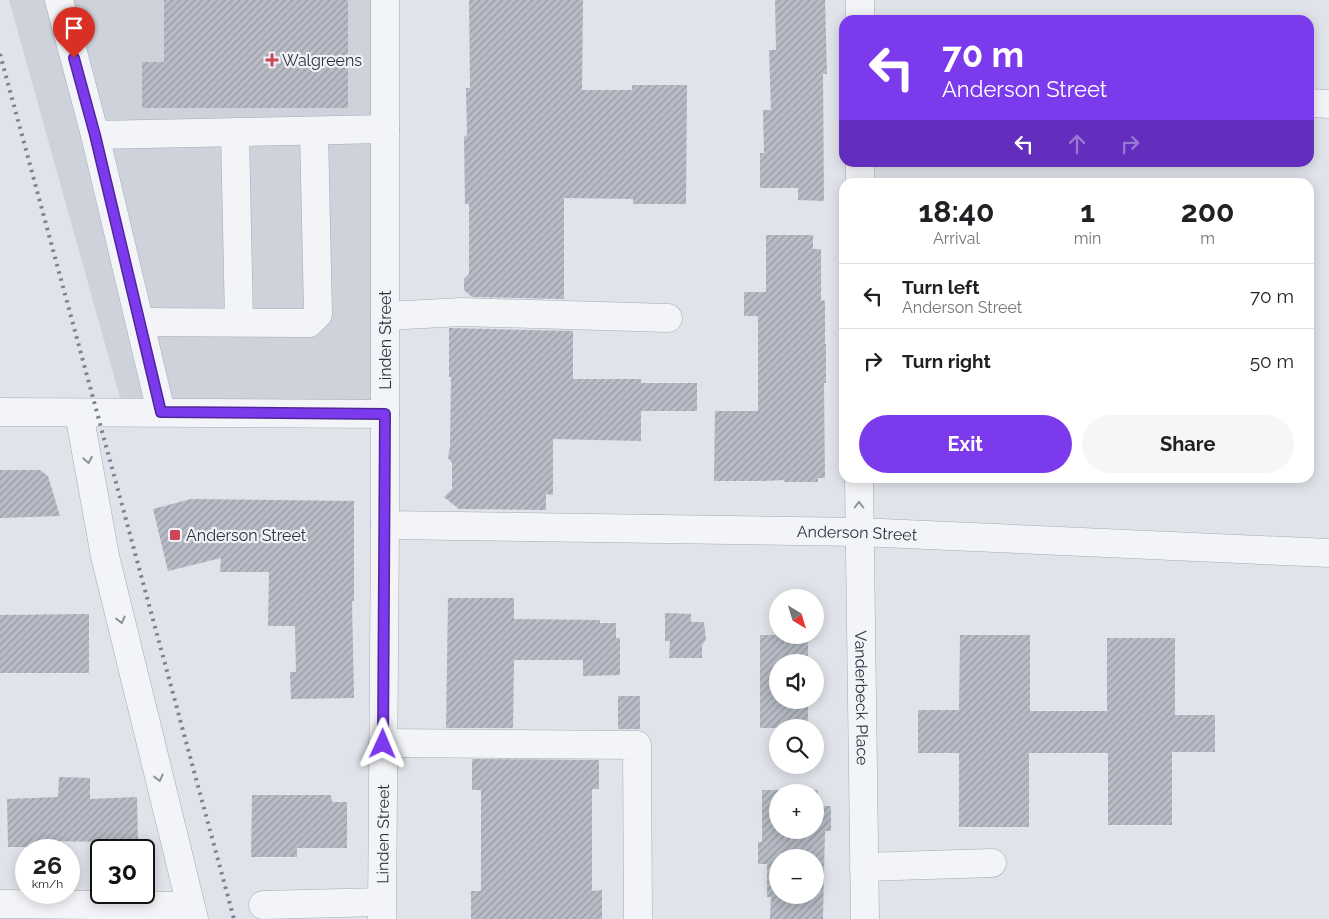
<!DOCTYPE html>
<meta charset="utf-8">
<style>
:root{--surface:#fff;--page:#f6f6f6;--text:#202124;--muted:#757577;--line:#e0e0e0;--accent:#7c3aed}
body{margin:0;font-family:Raleway,sans-serif;background:var(--page);color:var(--text);height:100vh;display:flex;flex-direction:column;font-size:19px;white-space:nowrap}
*{box-sizing:border-box;margin:0}
p{font-size:16px;color:var(--muted)}
.icon{flex:none;width:28px;height:28px;fill:none;stroke:currentColor;stroke-width:2;stroke-linecap:round;stroke-linejoin:round}
.map{position:relative;flex:1;overflow:hidden}
.details{position:absolute;left:839px;top:178px;width:475px;height:305px;display:flex;flex-direction:column;background:var(--surface);border-radius:15px;box-shadow:0 2px 12px #0003}
.details>*{flex:none}
.banner{position:absolute;left:839px;top:15px;width:475px;height:152px;border-radius:15px;box-shadow:0 2px 12px #0003;background:#7c3aed;color:#fff;overflow:hidden}
.needle{width:32px;rotate:142deg}
.buttons{position:absolute;left:769px;top:589px;display:grid;gap:10px}
.buttons a{display:grid;place-items:center;width:55px;height:55px;border-radius:50%;background:var(--surface);box-shadow:0 2px 12px #0003;font-size:25px}
.speed{position:absolute;left:15px;top:839px;display:flex;gap:10px;font-size:25px;font-weight:700;text-align:center}
.speed>*{display:grid;place-content:center;width:65px;height:65px;border-radius:50%;background:var(--surface);box-shadow:0 2px 12px #0003;line-height:1}
.speed small{font-size:12px;font-weight:400}
.speed .limit{border:2px solid #111;border-radius:8px;background:#fff;color:#111}
.pin{position:absolute;display:grid;place-items:center;width:42px;height:42px;color:#fff;margin:-51px -21px;border-radius:50% 50% 50% 0;rotate:-45deg;box-shadow:0 0 5px #0007}
.pin .icon{rotate:45deg}
.me{position:absolute;width:55px;margin:-28px;rotate:1deg;stroke-linejoin:round;filter:drop-shadow(0 0 4px #0008)}
.turn{display:flex;align-items:center;gap:18px;height:105px;padding:0 20px;font-size:22px}
.turn .icon{width:65px;height:65px;stroke-width:2.5}
.turn b{display:block;font-size:35px;line-height:42px}
.lanes{display:flex;align-items:center;height:48px;padding:0 20px;background:#0003;justify-content:center;gap:25px;direction:ltr}
.lanes .off{opacity:.35}
.eta{display:flex;justify-content:space-evenly;align-items:center;height:85px;text-align:center}
.eta b{font-size:30px;font-weight:700;line-height:35px}
.button{display:flex;gap:10px;margin-top:auto;padding:10px 20px}
.button a{flex:1;height:58px;border-radius:30px;background:var(--accent);color:#fff;font-size:20px;font-weight:700;line-height:58px;text-align:center}
.button a+a{background:var(--page);color:var(--text)}
ul{padding:0;list-style:none}
li{display:flex;align-items:center;gap:15px;height:65px;padding:0 20px;border-top:1px solid var(--line)}
li div{flex:1}
li b{display:block;font-size:19px}
li em{font-style:normal}
.map>svg:first-child{display:block}
</style>
<div class="map">
<svg width="1329" height="919" viewBox="0 0 1329 919">
<defs>
<pattern id="building-hatch" width="6" height="6" patternUnits="userSpaceOnUse" patternTransform="scale(1.25)"><rect width="6" height="6" fill="#b7bcc6"/><path d="M-1 1l2-2M0 6l6-6M5 7l2-2" fill="none" stroke="#9599a2"/></pattern>
</defs>
<rect width="100%" height="100%" fill="#e0e3e9"/>
<polygon fill="#ced2db" points="9,0 385,0 385,414 124,412"/>
<g fill="url(#building-hatch)" fill-rule="evenodd">
<polygon points="164,0 348,0 348,108 142,108 142,62 164,62"/>
<polygon points="469,0 583,0 582,90 632,90 632,85 687,85 686,204 633,204 633,199 564,198 564,299 472,297 464,290 464,279 469,274 469,204 465,204 464,137 467,135 466,88 470,88"/>
<polygon points="775,0 825,0 827,74 823,74 824,201 798,200 798,188 760,188 760,153 764,153 763,110 771,110 769,50 776,50"/>
<polygon points="766,235 813,235 813,249 821,249 821,300 825,301 825,344 826,344 826,383 824,383 825,478 818,478 818,482 784,482 784,480 764,481 714,481 715,411 758,411 758,316 744,316 744,292 766,292"/>
<polygon points="449,328 573,331 573,379 641,379 641,383 697,383 697,411 641,411 641,441 553,439 553,495 546,494 546,510 459,509 444,497 452,489 452,463 448,458 450,447 451,377 449,377"/>
<polygon points="0,470 40,470 48,476 60,516 0,518"/>
<polygon points="191,499 354,501 354,601 352,601 354,698 291,699 290,672 296,672 295,626 268,626 269,572 220,572 221,558 168,571 153,509"/>
<polygon points="448,598 514,598 514,619 600,620 600,623 616,623 616,638 620,638 620,675 583,676 583,660 514,660 513,728 446,728"/>
<polygon points="665,613 691,614 691,622 704,622 706,640 702,645 702,658 669,658 670,641 665,641"/>
<polygon points="89,614 89,673 0,673 0,615"/>
<polygon points="760,635 808,635 808,662 778,662 778,700 808,700 808,728 760,728"/>
<polygon points="960,635 1030,635 1030,711 1107,711 1107,638 1175,638 1175,715 1215,715 1215,752 1172,752 1172,825 1108,825 1108,753 1029,753 1029,827 959,827 959,753 918,753 918,710 959,710"/>
<rect x="618" y="696" width="22" height="33"/>
<polygon points="472,759 599,760 599,789 592,789 592,891 602,890 602,919 471,919 471,891 481,891 481,790 472,790"/>
<polygon points="59,777 90,778 90,799 137,797 138,844 108,845 108,842 44,841 44,847 8,847 7,799 58,797"/>
<path d="M 762,790 L 818,790 L 818,806 L 831,806 L 831,831 L 825,831 L 823,919 L 770,919 L 771,897 L 767,897 L 767,864 L 758,864 L 758,842 L 762,842 ZM 778,792 L 815,792 L 815,830 L 778,830 ZM 778,858 L 815,858 L 815,895 L 778,895 Z"/>
<polygon points="252,795 331,795 332,802 347,802 347,848 297,848 297,857 251,857"/>
</g>
<g fill="none" stroke-linecap="round" stroke-linejoin="round">
<defs>
<g id="minor">
<polyline points="59,0 95,135"/>
<polyline points="860,20 860,0"/>
<polyline points="1309,103 1329,104"/>
<polyline points="235,132 239,322"/>
<polyline points="860,182 860,162"/>
<polyline points="385,316 462,312 668,318"/>
<polyline points="140,322 309,323 318,314 314,131"/>
<polyline points="0,412 385,414"/>
<polyline points="161,412 95,135 385,129"/>
<polyline points="79,413 105,556 194,919"/>
<path id="s1" d="M 859,478 L 865,919"/>
<path id="s2" d="M 385,525 L 859,532 L 1329,553"/>
<polyline points="383,743 637,745 638,919"/>
<polyline points="864,867 992,863"/>
<polyline points="0,904 190,906"/>
<polyline points="263,905 382,902"/>
<path id="s3" d="M 382,919 L 385,525 L 385,0"/>
</g>
</defs>
<use href="#minor" stroke="#a5aab3" stroke-width="29"/>
<use href="#minor" stroke="#f3f4f7" stroke-width="28"/>
<polyline stroke="#7a8292" stroke-width="4" stroke-dasharray="2.5 5" stroke-linecap="butt" points="0,54 234,919"/>
</g>
<defs><path id="oneway-chevron" d="M-2-3.5L2.5 0L-2 3.5" fill="none" stroke-width="1.6" stroke-linecap="round" stroke-linejoin="round" transform="scale(1.25)"/></defs>
<g stroke="#8e929c">
<use href="#oneway-chevron" transform="translate(88 460) rotate(80)"/>
<use href="#oneway-chevron" transform="translate(859 505) rotate(-90)"/>
<use href="#oneway-chevron" transform="translate(121 620) rotate(76)"/>
<use href="#oneway-chevron" transform="translate(159 778) rotate(76)"/>
</g>
<g fill="none" stroke-linecap="round" stroke-linejoin="round">
<defs>
<polyline id="route" points="74,58 95,135 161,412 385,414 383,744"/>
</defs>
<use href="#route" stroke="#51269a" stroke-width="12"/>
<use href="#route" stroke="#7c3aed" stroke-width="9"/>
</g>
<g fill="#cc4757" stroke="#f0f2f6" stroke-width="2">
<path d="M269.5 52.5h5v5h5v5h-5v5h-5v-5h-5v-5h5z"/>
<rect x="169" y="529" width="12" height="12" rx="2.5"/>
</g>
<g text-anchor="middle" dominant-baseline="central" stroke-width="4.5" stroke-linejoin="round" paint-order="stroke">
<g font-size="16" fill="#293140" stroke="#f0f2f6" text-anchor="start">
<text x="282" y="60">Walgreens</text>
<text x="186" y="535">Anderson Street</text>
</g>
<g font-size="16" fill="#293140" stroke="#f0f2f6">
<text transform="translate(385 340) rotate(-90)">Linden Street</text>
<text stroke="none"><textPath href="#s2" startOffset="472">Anderson Street</textPath></text>
<text stroke="none"><textPath href="#s1" startOffset="220">Vanderbeck Place</textPath></text>
<text stroke="none"><textPath href="#s3" startOffset="85">Linden Street</textPath></text>
</g>
</g>
</svg>
<div class="buttons">
<a><svg class="needle" viewBox="-14 -14 28 28"><path d="M0-13l5 13h-10z" fill="#e53935"/><path d="M0 13l5-13h-10z" fill="#757577"/></svg></a>
<a><svg class="icon" aria-label="sound" viewBox="0 0 24 24"><path d="M4 9h4l5-4v14l-5-4H4zM17 9q2 3 0 6"/></svg></a>
<a><svg class="icon" aria-label="search" viewBox="0 0 24 24"><circle cx="10" cy="10" r="6"/><path d="M15 15l6 6"/></svg></a>
<a>+</a>
<a>−</a>
</div>
<div class="speed"><div>26<small>km/h</small></div><div class="limit">30</div></div>
<div class="pin" style="left:74px;top:58px;background:#d93025"><svg class="icon" aria-label="arrive" viewBox="0 0 24 24"><path d="M6 21V4h12l-3 4 3 4H6"/></svg></div>
<svg class="me" style="left:383px;top:744px" viewBox="-20 -20 40 40"><path d="M0-17L14 15 0 8-14 15z" fill="#7c3aed" stroke="#fff" stroke-width="4"/></svg>
<div class="banner">
<div class="turn"><svg class="icon" aria-label="left" viewBox="0 0 24 24"><path d="M17 20v-9H6M10 6l-5 5 5 5"/></svg><div><b>70 m</b>Anderson Street</div></div>
<div class="lanes"><svg class="icon" aria-label="left" viewBox="0 0 24 24"><path d="M17 20v-9H6M10 6l-5 5 5 5"/></svg><svg class="icon off" aria-label="ahead" viewBox="0 0 24 24"><path d="M12 20V5M6 11l6-6 6 6"/></svg><svg class="icon off" aria-label="right" viewBox="0 0 24 24"><path d="M7 20v-9h11M14 6l5 5-5 5"/></svg></div>
</div>
<section class="details">
<div class="eta">
<div><b>18:40</b><p>Arrival</p></div>
<div><b>1</b><p>min</p></div>
<div><b>200</b><p>m</p></div>
</div>
<ul>
<li><svg class="icon" aria-label="left" viewBox="0 0 24 24"><path d="M17 20v-9H6M10 6l-5 5 5 5"/></svg><div><b>Turn left</b><p>Anderson Street</p></div><em>70 m</em></li>
<li><svg class="icon" aria-label="right" viewBox="0 0 24 24"><path d="M7 20v-9h11M14 6l5 5-5 5"/></svg><div><b>Turn right</b></div><em>50 m</em></li>
</ul>
<div class="button"><a>Exit</a><a>Share</a></div>
</section>
</div>
